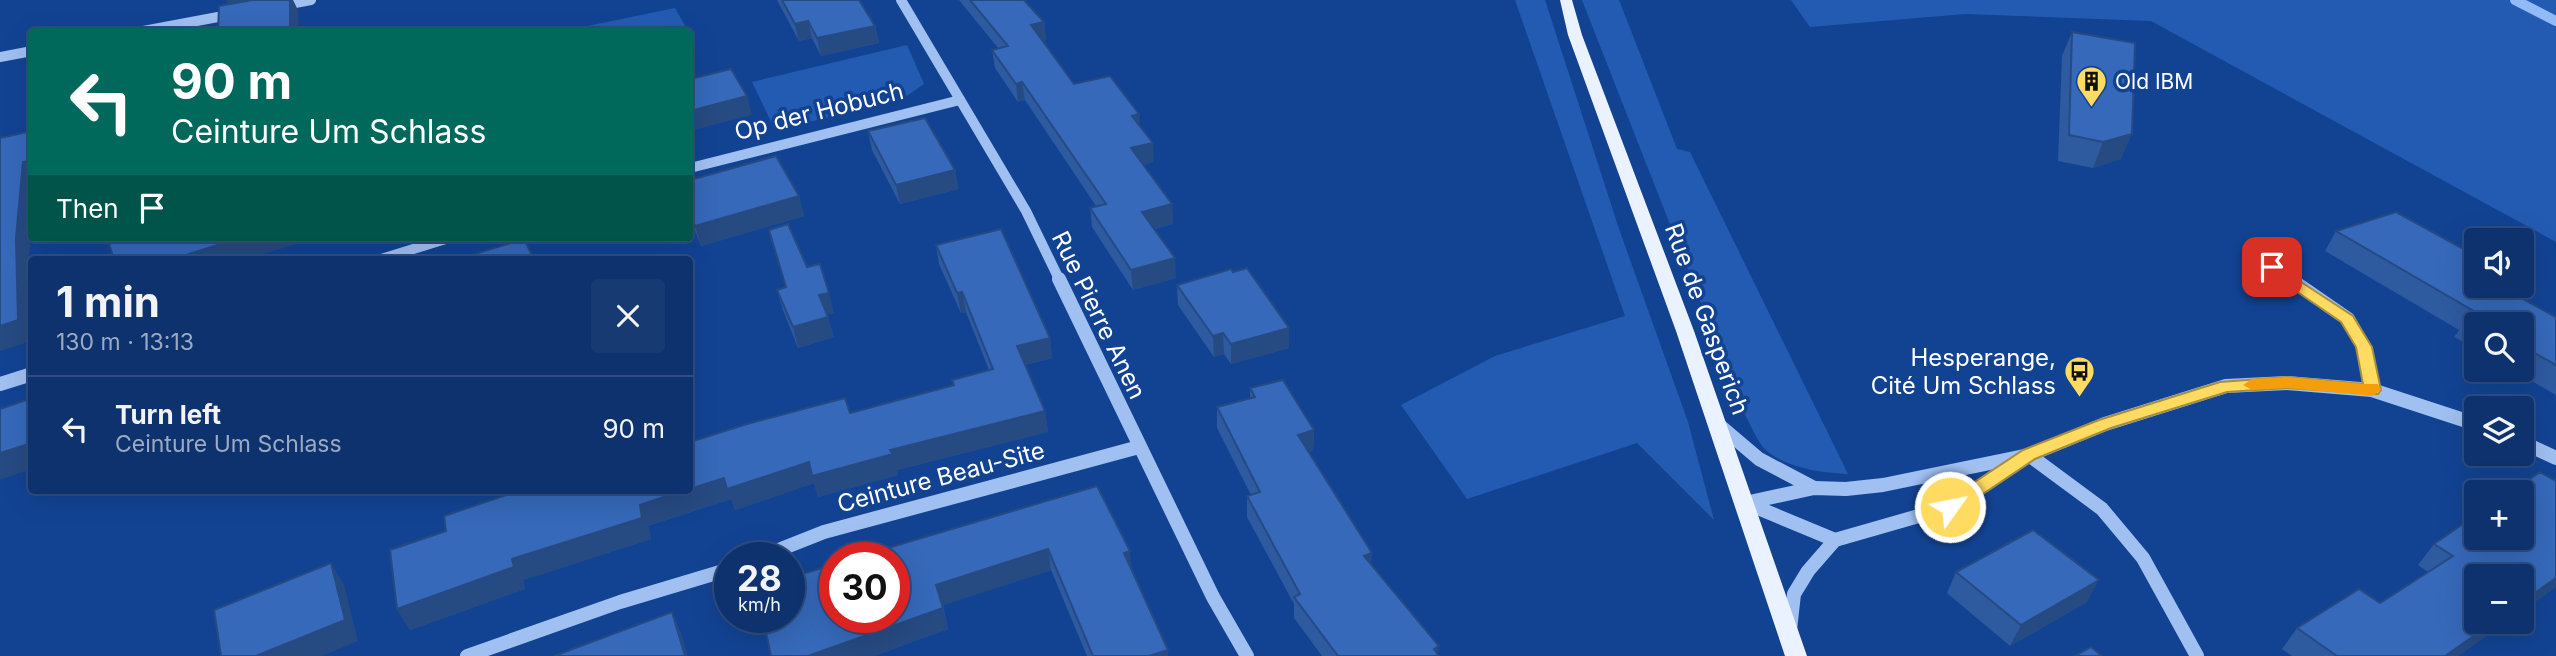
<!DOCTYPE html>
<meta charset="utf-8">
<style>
:root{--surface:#0e326e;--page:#173a73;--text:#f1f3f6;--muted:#9baac2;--line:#2e4d81}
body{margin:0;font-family:Inter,sans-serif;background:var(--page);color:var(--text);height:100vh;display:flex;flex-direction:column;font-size:26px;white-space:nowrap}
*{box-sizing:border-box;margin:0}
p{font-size:23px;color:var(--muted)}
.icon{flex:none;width:38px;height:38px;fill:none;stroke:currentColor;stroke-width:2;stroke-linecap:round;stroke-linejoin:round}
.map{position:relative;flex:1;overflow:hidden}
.drawer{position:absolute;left:28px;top:256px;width:665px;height:238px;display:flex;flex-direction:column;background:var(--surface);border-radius:7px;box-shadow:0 7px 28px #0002,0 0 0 2px var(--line)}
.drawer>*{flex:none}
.hud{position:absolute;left:28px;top:28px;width:665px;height:214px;border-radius:7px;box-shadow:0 7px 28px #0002,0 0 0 2px var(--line);background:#00695c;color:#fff;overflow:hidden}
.tools{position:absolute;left:2464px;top:228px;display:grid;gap:14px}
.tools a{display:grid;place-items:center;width:70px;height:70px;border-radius:7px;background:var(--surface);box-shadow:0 7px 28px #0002,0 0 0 2px var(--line);font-size:35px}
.speed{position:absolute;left:714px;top:542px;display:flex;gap:14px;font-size:35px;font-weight:700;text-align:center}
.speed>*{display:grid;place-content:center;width:91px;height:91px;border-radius:50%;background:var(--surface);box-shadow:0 7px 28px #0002,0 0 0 2px var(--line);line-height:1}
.speed small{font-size:18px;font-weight:400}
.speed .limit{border:10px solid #d22;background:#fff;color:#111}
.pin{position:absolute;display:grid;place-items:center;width:60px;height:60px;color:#fff;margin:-30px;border-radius:14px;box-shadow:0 4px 10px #0006}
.me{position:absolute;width:77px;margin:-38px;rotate:57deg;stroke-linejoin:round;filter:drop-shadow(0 0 5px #0008)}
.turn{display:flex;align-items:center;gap:24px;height:147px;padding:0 28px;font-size:32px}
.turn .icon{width:91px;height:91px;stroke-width:2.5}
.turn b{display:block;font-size:49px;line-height:60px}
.then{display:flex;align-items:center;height:66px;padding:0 28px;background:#0003;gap:14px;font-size:26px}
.round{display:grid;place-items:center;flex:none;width:74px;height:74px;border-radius:7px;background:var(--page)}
.overview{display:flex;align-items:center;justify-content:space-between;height:119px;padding:0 28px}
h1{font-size:42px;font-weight:700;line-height:52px}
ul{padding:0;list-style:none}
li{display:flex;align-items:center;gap:21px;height:105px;padding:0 28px;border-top:2px solid var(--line)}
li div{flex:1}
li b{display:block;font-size:26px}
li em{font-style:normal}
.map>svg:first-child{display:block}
</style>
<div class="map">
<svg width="2556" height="656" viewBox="0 0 2556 656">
<rect width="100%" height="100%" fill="#124393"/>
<g fill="#245bb2">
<polygon points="1515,0 1545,0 1619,229 1688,422 1714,520 1637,443 1467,499 1401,405 1495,356 1625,316"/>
<path d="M 1582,0 L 1619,0 L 1677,149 L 1690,152 L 1848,474 C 1823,473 1787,468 1767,451 C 1757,443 1751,424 1744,413 Z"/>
<polygon points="1791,0 2556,0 2556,242 2151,21 1965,14 1810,27"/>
<polygon points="675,8 688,31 563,31"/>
<polygon points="907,45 924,84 901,100 775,130 752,82"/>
</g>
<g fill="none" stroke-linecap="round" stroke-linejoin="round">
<polyline stroke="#91baf6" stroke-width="10" points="2515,0 2556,21"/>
<g stroke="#a0c0f2" stroke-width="10">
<polyline points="901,0 1026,211 1060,281"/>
<polyline points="279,6 311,0"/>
<polyline points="138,32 234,14"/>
<polyline points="0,57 32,51"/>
<polyline points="690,168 960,100"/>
<polyline points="381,259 449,238"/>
<polyline points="2272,267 2293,281"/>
</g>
<g stroke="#a0c0f2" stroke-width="14">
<polyline points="1059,279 1213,597 1247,656"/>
<polyline points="2290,279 2348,319 2364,347 2372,390"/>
<polyline points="0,384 32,374"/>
<polyline points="1719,425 1759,459 1814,488"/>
<polyline points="2522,442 2556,458"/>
<polyline points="2029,455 2102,509 2143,558 2197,656"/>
<polyline points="1745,503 1814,488 1846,489 1883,485 2029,455 2105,424 2226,386 2287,383 2372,390 2476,424"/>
<polyline points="1746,503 1835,540"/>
<polyline points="758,558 824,532 1139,447"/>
<polyline points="1790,630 1794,594 1808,571 1835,540 1950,507 2023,459"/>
<polyline points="467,656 620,602 730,569"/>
</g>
<polygon fill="#ebf2ff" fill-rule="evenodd" points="1560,0 1572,0 1582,35 1694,331 1807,656 1785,656 1676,331 1568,35"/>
</g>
<g fill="#2e5aa0">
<polygon points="777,0 859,0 875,26 879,43 821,56 812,38 799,41"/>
<polygon points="959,0 1024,0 1044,22 1046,40 1042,41 1074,84 1139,114 1140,127 1154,162 1143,165 1172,204 1173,224 1154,229 1176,278 1133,290 1092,227 1090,208 1096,206 1025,100 1018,102 995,68 992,50 998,48"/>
<polygon points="2072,32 2121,159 2093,168 2058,161 2062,56"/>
<polygon points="868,131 959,189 900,204 872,150"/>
<polygon points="690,180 799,196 804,216 701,246 690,218"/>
<polygon points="2336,231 2556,317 2556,395 2511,369 2522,369 2522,324 2476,324 2476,349 2454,337 2459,330 2325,251"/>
<polygon points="936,245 1050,338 1052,358 1025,365 1045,411 1048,432 897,470 898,475 818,497 814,483 735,510 731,499 648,526 651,539 523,580 525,589 410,630 397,609 446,531 850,413 953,386 952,380 989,370 966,312 961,313 939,264"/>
<polygon points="807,267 834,313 827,314 834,337 798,348 783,310 777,290 785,287"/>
<polygon points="1233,272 1289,328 1289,348 1231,364 1224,354 1214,357 1178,305 1177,285"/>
<polygon points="1250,388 1314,430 1313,451 1309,452 1371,564 1439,656 1322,656 1294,618 1294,604 1247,517 1247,496 1251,495 1217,428 1217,407 1250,398"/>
<polygon points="2556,481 2556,587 2522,611 2522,576 2507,621 2458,656 2292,656 2282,649 2297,628 2380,603 2428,572 2418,565 2434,544"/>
<polygon points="1097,486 1168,656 1087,656 1051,570 943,605 948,629 874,656 771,656"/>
<polygon points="1956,572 2087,602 2010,646 1947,593"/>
</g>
<g fill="#264a82">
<polygon points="226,0 268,0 229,7"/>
<polygon points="290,0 293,0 298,10 299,32 290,32"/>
<polygon points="808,21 812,38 799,41 795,24"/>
<polygon points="1044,22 1046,40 1033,42 1031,25"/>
<polygon points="875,26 879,43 821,56 817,38"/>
<polygon points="1022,82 1025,100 1018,102 1016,84"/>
<polygon points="747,96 752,115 690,131 690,111"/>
<polygon points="1139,114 1141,133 1132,116"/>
<polygon points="2132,134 2121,159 2093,168 2103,142"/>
<polygon points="1153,143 1154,162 1133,167 1131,148"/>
<polygon points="32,161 32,231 29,257 32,341 0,351 0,326 16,238 23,162"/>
<polygon points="955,170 959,189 900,204 896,185"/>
<polygon points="799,196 804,216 701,246 695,226"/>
<polygon points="1172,204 1173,224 1144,231 1142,212"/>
<polygon points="240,238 316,238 247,259 173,259"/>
<polygon points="1175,258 1176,278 1133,290 1131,270"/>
<polygon points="962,292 966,312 961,313 957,293"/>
<polygon points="829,293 834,313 824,315 819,295"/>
<polygon points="828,317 834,337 798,348 793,327"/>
<polygon points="1289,328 1289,348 1231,364 1231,344"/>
<polygon points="1223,333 1224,354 1214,357 1213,336"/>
<polygon points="1050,338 1052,358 1020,366 1017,346"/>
<polygon points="1045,411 1048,432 897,470 898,475 818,497 814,483 735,510 731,499 648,526 651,539 523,580 525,589 410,630 397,609 640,505 685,490 690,490 690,489 724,478 809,462 890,450"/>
<polygon points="1314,430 1313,451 1298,455 1298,435"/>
<polygon points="32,443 32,469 0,480 0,453"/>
<polygon points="1048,549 1051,570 941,606 936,585"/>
<polygon points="1130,551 1132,572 1124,553"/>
<polygon points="1372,553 1371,574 1364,556"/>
<polygon points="331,563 344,585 358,641 322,656 256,656"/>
<polygon points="2556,578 2556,587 2522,611 2522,602"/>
<polygon points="2099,580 2087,602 2010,646 2021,625"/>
<polygon points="943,608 948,629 874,656 808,656"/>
<polygon points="672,612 681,633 688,656 685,656"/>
<polygon points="2495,621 2507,621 2458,656 2445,656"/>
<polygon points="1439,646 1438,656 1434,649"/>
<polygon points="1168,650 1168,656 1149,656"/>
</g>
<g fill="#3669ba" stroke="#264a82" stroke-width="2">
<polygon points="252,0 290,0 290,32 218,32 219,6"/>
<polygon points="782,0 859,0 875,26 817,38 808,21 795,24"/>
<polygon points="970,0 1024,0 1044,22 1031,25 1074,84 1110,76 1139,114 1132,116 1153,143 1131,148 1172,204 1142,212 1175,258 1131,270 1090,208 1106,204 1022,82 1016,84 992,50 1008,46"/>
<polygon points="2072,32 2135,43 2132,134 2103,142 2069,135"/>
<polygon points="731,69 747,96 690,111 690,79"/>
<polygon points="925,118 955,170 896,185 868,131"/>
<polygon points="32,131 32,161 23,162 16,238 18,320 0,326 0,138"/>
<polygon points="776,156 799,196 695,226 690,213 690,180"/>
<polygon points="2396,212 2476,256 2476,285 2497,285 2556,317 2556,365 2522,346 2522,324 2481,324 2468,316 2477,313 2336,231"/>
<polygon points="788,224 807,267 820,264 829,293 819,295 828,317 793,327 777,290 786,287 769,230"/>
<polygon points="1001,229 1050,338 1017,346 1045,411 890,450 893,454 812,476 809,462 727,489 724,478 690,489 690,442 747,424 845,398 850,413 954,385 952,380 993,369 962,292 957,293 936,245"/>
<polygon points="129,238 240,238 173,259 114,259 109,244"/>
<polygon points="524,239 534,259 458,259"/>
<polygon points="1247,268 1289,328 1231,344 1223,333 1213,336 1177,285 1231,269 1233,272"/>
<polygon points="1283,380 1314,430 1298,435 1372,553 1364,556 1439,646 1434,649 1439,656 1338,656 1294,597 1300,594 1247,496 1260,492 1217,407 1255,397 1250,388"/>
<polygon points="32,398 32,443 0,453 0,409"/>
<polygon points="2540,472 2556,481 2556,578 2522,602 2522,576 2476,576 2476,621 2495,621 2445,656 2337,656 2297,628 2359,589 2380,603 2453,556 2434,544 2476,515 2476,537 2522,537 2522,492 2511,492"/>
<polygon points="1097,486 1130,551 1124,553 1168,650 1149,656 1093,656 1048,549 936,585 943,608 808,656 771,656 763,618 789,618 789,578 835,564 835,618 894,618 894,558 854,558"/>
<polygon points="521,490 685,490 640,505 642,518 512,559 514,567 397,609 390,550 446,531 444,516"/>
<polygon points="2033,530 2099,580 2021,625 1956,572"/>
<polygon points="331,563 345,620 256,656 221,656 214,610"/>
<polygon points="672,612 685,656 554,656"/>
<polygon points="2091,647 2102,656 2075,656"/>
</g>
<polygon fill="#ffdb61" stroke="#a68e3f" stroke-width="2" points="2272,263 2353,316 2372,347 2381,390 2378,394 2287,388 2227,392 2111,428 2035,459 1956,512 1943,512 1940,507 1943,503 2023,450 2099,420 2220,382 2287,377 2363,384 2356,347 2341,322 2267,271 2265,267 2267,264"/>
<polygon fill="#f59e0b" points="2287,377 2365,384 2378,384 2381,390 2372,396 2287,388 2252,390 2243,385 2252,379"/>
<defs>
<symbol id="building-pin" viewBox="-11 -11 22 30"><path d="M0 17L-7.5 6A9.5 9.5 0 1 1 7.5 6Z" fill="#ffdb61" stroke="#124393"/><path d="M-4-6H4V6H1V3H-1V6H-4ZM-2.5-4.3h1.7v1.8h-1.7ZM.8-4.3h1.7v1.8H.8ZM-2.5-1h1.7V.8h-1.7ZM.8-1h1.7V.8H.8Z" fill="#111"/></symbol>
<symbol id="bus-pin" viewBox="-11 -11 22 30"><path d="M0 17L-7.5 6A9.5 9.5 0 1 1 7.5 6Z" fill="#ffdb61" stroke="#124393"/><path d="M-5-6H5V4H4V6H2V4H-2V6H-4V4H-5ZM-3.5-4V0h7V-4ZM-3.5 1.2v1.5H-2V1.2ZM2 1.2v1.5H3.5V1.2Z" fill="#111"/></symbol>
</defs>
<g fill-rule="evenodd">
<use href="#building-pin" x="2074" y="64" width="35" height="47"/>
<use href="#bus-pin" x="2062" y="354" width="35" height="47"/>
</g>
<g text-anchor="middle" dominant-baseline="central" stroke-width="7" stroke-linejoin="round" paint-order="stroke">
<g font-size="21" fill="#fff" stroke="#124393" text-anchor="start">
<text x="2115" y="81">Old IBM</text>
</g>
<g font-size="24" fill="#fff" stroke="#124393">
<text transform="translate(819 111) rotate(-14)">Op der Hobuch</text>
<text transform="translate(1099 315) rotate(64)">Rue Pierre Anen</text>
<text transform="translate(1707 319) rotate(70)">Rue de Gasperich</text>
<text transform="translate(941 477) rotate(-15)">Ceinture Beau-Site</text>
</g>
<g font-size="24" fill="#fff" stroke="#124393" text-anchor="end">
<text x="2056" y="357">Hesperange,<tspan x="2056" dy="28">Cité Um Schlass</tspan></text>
</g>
</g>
</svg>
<div class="tools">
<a><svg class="icon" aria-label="sound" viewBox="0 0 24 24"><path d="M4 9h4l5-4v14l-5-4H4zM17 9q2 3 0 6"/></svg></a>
<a><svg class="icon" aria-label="search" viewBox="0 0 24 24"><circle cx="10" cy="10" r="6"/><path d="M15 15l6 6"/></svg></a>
<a><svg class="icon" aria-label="layers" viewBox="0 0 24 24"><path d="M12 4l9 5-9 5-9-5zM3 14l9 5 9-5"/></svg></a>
<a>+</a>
<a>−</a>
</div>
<div class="speed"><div>28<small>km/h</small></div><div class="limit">30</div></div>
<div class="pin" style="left:2272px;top:267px;background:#d93025"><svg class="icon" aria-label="arrive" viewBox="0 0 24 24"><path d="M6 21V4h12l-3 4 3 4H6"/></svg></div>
<svg class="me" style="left:1950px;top:507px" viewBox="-20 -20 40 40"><circle r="17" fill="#ffdb61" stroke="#fff" stroke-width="3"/><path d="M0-11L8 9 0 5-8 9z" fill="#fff"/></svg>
<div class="hud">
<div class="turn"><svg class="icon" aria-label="left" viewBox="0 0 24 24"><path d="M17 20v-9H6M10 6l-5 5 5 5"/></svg><div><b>90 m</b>Ceinture Um Schlass</div></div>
<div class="then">Then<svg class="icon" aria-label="arrive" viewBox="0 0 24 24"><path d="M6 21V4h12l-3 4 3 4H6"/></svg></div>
</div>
<section class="drawer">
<div class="overview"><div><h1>1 min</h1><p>130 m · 13:13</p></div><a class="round"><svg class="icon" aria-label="close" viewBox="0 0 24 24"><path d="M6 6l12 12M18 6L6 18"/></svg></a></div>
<ul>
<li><svg class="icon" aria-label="left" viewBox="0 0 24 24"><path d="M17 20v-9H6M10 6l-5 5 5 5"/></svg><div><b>Turn left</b><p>Ceinture Um Schlass</p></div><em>90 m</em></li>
</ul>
</section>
</div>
